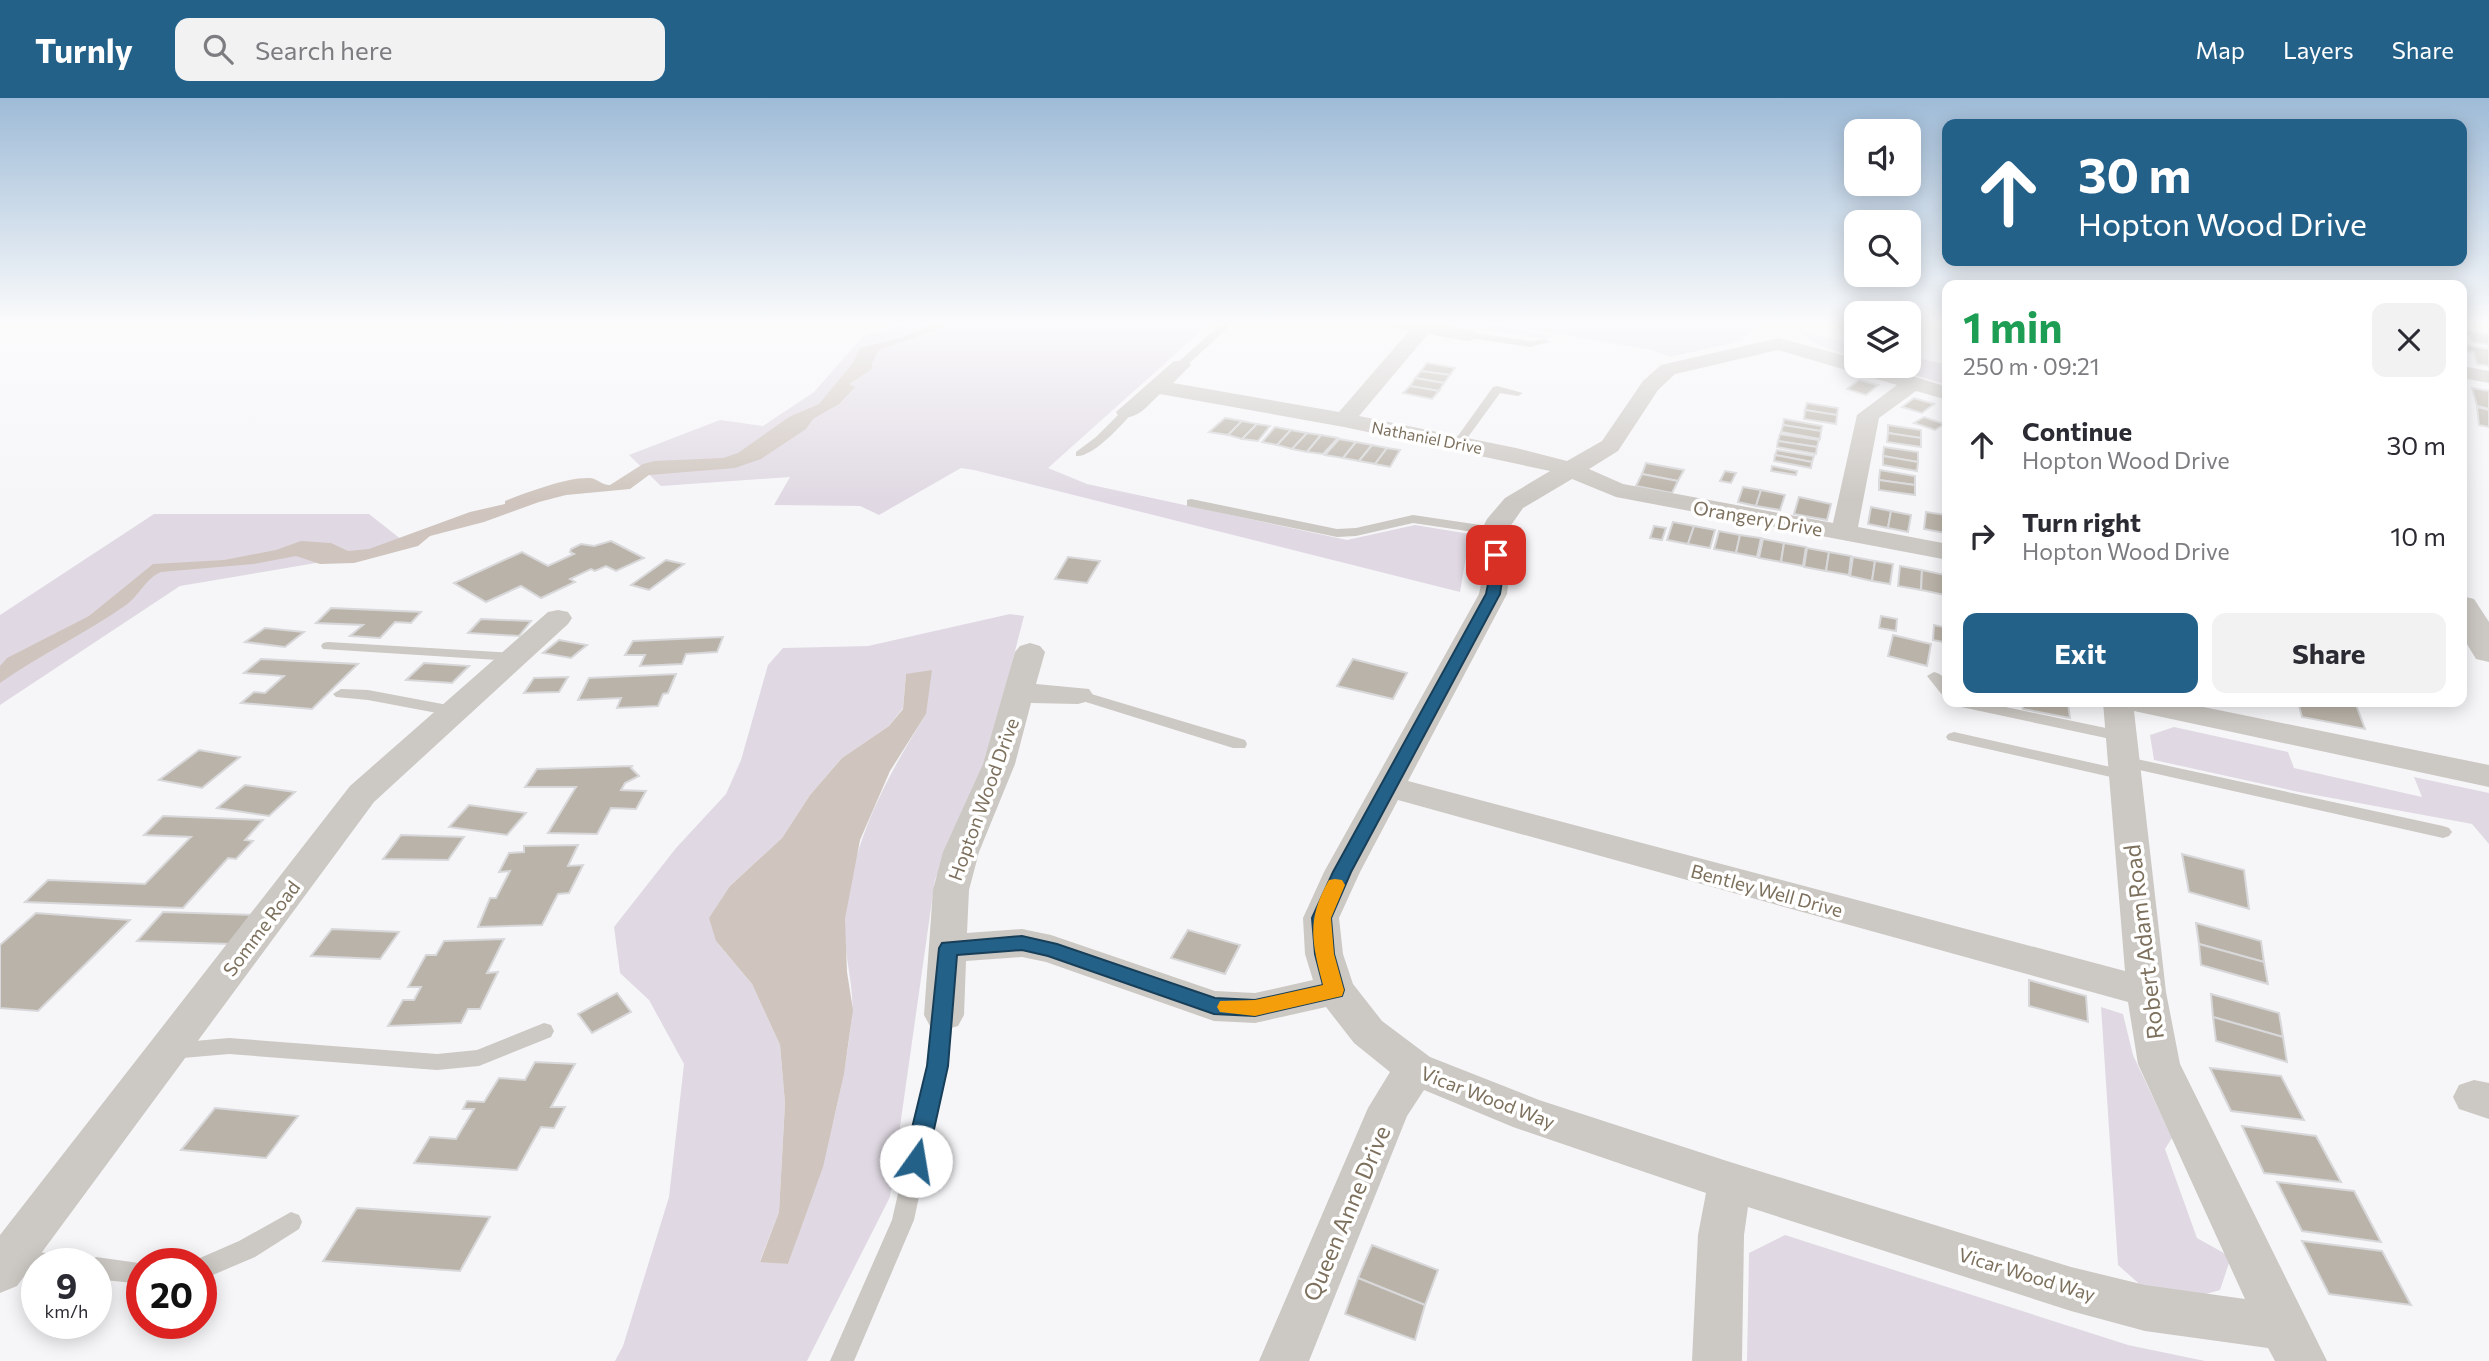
<!DOCTYPE html>
<meta charset="utf-8">
<style>
:root{--surface:#fff;--page:#f2f2f3;--text:#2b2b33;--muted:#7c7c81;--accent:#246189}
body{margin:0;font-family:Commissioner,sans-serif;background:var(--page);color:var(--text);height:100vh;display:flex;flex-direction:column;font-size:26px;white-space:nowrap}
*{box-sizing:border-box;margin:0}
p{font-size:23px;color:var(--muted)}
.icon{flex:none;width:38px;height:38px;fill:none;stroke:currentColor;stroke-width:2;stroke-linecap:round;stroke-linejoin:round}
.map{position:relative;flex:1;overflow:hidden}
.panel{position:absolute;left:1942px;top:182px;width:525px;height:427px;display:flex;flex-direction:column;background:var(--surface);border-radius:14px;box-shadow:0 4px 18px #0003}
.panel>*{flex:none}
.guide{position:absolute;left:1942px;top:21px;width:525px;height:147px;border-radius:14px;box-shadow:0 4px 18px #0003;background:#246189;color:#fff;overflow:hidden}
.fabs{position:absolute;left:1844px;top:21px;display:grid;gap:14px}
.fabs a{display:grid;place-items:center;width:77px;height:77px;border-radius:14px;background:var(--surface);box-shadow:0 4px 18px #0003;font-size:35px}
.speed{position:absolute;left:21px;top:1150px;display:flex;gap:14px;font-size:35px;font-weight:700;text-align:center}
.speed>*{display:grid;place-content:center;width:91px;height:91px;border-radius:50%;background:var(--surface);box-shadow:0 4px 18px #0003;line-height:1}
.speed small{font-size:18px;font-weight:400}
.speed .limit{border:10px solid #d22;background:#fff;color:#111}
.pin{position:absolute;display:grid;place-items:center;width:60px;height:60px;color:#fff;margin:-30px;border-radius:14px;box-shadow:0 4px 10px #0006}
.me{position:absolute;width:77px;margin:-38px;rotate:13deg;stroke-linejoin:round;filter:drop-shadow(0 0 5px #0008)}
.turn{display:flex;align-items:center;gap:24px;height:147px;padding:0 21px;font-size:32px}
.turn .icon{width:91px;height:91px;stroke-width:2.5}
.turn b{display:block;font-size:49px;line-height:60px}
.round{display:grid;place-items:center;flex:none;width:74px;height:74px;border-radius:14px;background:var(--page)}
.headline{display:flex;align-items:center;justify-content:space-between;height:119px;padding:0 21px}
h1{font-size:42px;font-weight:700;line-height:52px;color:#1e9e55}
.action{display:flex;gap:14px;margin-top:auto;padding:14px 21px}
.action a{flex:1;height:80px;border-radius:14px;background:var(--accent);color:#fff;font-size:28px;font-weight:700;line-height:80px;text-align:center}
.action a+a{background:var(--page);color:var(--text)}
ul{padding:0;list-style:none}
li{display:flex;align-items:center;gap:21px;height:91px;padding:0 21px}
li div{flex:1}
li b{display:block;font-size:26px}
li em{font-style:normal}
header{display:flex;align-items:center;gap:42px;box-sizing:border-box;height:98px;padding:0 35px;background:var(--accent);color:#fff}
header strong{font-size:33px}
nav{display:flex;gap:38px;margin-inline-start:auto;font-size:24px}
.search{width:490px;height:63px;background:var(--page);display:flex;align-items:center;gap:18px;box-sizing:border-box;padding:0 24px;border-radius:14px;color:var(--muted);font-size:26px}
.map>svg:first-child{display:block}
</style>
<header>
<strong>Turnly</strong>
<div class="search"><svg class="icon" aria-label="search" viewBox="0 0 24 24"><circle cx="10" cy="10" r="6"/><path d="M15 15l6 6"/></svg>Search here</div>
<nav><a>Map</a><a>Layers</a><a>Share</a></nav>
</header>
<div class="map">
<svg width="2489" height="1263" viewBox="0 0 2489 1263">
<rect width="100%" height="100%" fill="#f6f6f9"/>
<g fill="#e0d9e3" fill-rule="evenodd">
<polygon points="908,225 1210,225 1048,370 1087,386 1347,442 1415,427 1470,436 1460,494 974,372 961,370 879,417 860,408 774,407 790,379 661,388 629,357 720,322 763,328 814,294 862,239"/>
<polygon points="1440,225 1479,225 1554,238 1545,241"/>
<polygon points="1494,225 1760,225 1742,243 1670,259 1652,252"/>
<path d="M 1802,234 L 1857,246 L 1857,259 C 1838,253 1814,250 1802,234 Z"/>
<polygon points="1909,258 1948,267 1948,287 1885,268 1909,268"/>
<polygon points="154,416 369,416 411,449 180,488 0,607 0,517"/>
<path d="M 1010,516 L 1024,518 L 987,663 L 935,782 L 890,1099 L 807,1263 L 615,1263 L 623,1248 L 669,1099 L 684,966 L 649,902 L 620,875 L 614,829 L 676,750 L 726,696 L 741,662 L 768,567 L 783,550 L 868,548 ZM 906,576 L 926,616 C 886,680 851,745 845,821 C 842,851 855,889 852,916 C 844,1003 817,1085 788,1166 L 760,1163 L 779,1114 L 785,1005 L 780,947 L 752,886 L 716,843 L 730,788 L 782,740 L 810,697 L 842,660 L 889,628 L 903,610 Z"/>
<polygon points="2174,629 2288,654 2294,670 2422,699 2414,679 2489,695 2489,746 2472,726 2299,694 2154,662 2150,637"/>
<polygon points="2101,909 2123,916 2133,957 2172,1040 2165,1051 2197,1140 2231,1159 2220,1192 2199,1198 2145,1191 2118,1167"/>
<polygon points="1785,1137 2128,1247 2205,1263 1747,1263 1749,1155"/>
</g>
<g fill="#cfc5be">
<path d="M 936,225 L 954,225 L 879,252 L 872,265 L 872,271 L 849,286 L 855,289 L 839,306 L 813,321 L 806,331 L 761,361 L 735,370 L 649,377 L 630,391 L 566,397 L 539,404 L 484,424 L 430,438 L 418,448 L 354,465 L 320,466 L 296,458 L 254,466 L 161,474 C 146,480 139,498 126,507 C 85,536 41,556 0,585 L 0,568 L 7,560 L 89,518 L 153,466 L 224,462 L 276,452 L 301,443 L 331,445 L 348,453 L 369,451 L 470,414 L 505,406 L 505,403 C 525,395 567,379 589,380 C 597,380 601,387 610,387 L 643,366 L 655,363 L 723,360 L 738,355 L 789,319 L 819,306 L 853,265 L 860,250 L 900,240 Z"/>
<polygon points="932,572 926,616 890,673 860,742 845,821 847,874 853,912 844,976 823,1069 788,1166 760,1164 779,1114 785,1005 780,947 752,886 716,843 709,820 730,788 782,740 810,697 842,660 889,628 903,611 906,576"/>
</g>
<g fill="#bab3a9" stroke="#d8d8da" stroke-width="2">
<polygon points="2464,232 2489,236 2489,247 2472,244 2470,237 2465,236"/>
<polygon points="2466,247 2489,251 2489,268 2477,266 2474,254 2467,253"/>
<polygon points="1427,265 1455,270 1450,277 1421,273"/>
<polygon points="1421,273 1450,277 1444,285 1415,280"/>
<polygon points="1415,280 1444,285 1439,293 1410,288"/>
<polygon points="1859,282 1878,287 1866,297 1847,291"/>
<polygon points="1410,288 1439,293 1432,301 1403,295"/>
<polygon points="2472,290 2489,293 2489,311 2477,308"/>
<polygon points="1914,300 1934,306 1922,315 1902,309"/>
<polygon points="1807,305 1838,310 1837,317 1805,312"/>
<polygon points="2477,309 2489,312 2489,329 2479,327"/>
<polygon points="1805,312 1837,317 1836,326 1804,321"/>
<polygon points="1924,319 1944,326 1935,332 1914,325"/>
<polygon points="1225,320 1242,323 1228,337 1209,334"/>
<polygon points="1784,321 1822,328 1821,333 1783,327"/>
<polygon points="1242,323 1257,326 1242,341 1228,337"/>
<polygon points="1257,326 1270,328 1258,343 1242,341"/>
<polygon points="1783,327 1821,333 1820,341 1781,334"/>
<polygon points="1888,327 1921,332 1921,340 1888,335"/>
<polygon points="1275,329 1291,332 1277,347 1262,344"/>
<polygon points="1291,332 1307,335 1292,351 1277,347"/>
<polygon points="1307,335 1321,337 1307,354 1292,351"/>
<polygon points="1888,335 1921,340 1921,349 1887,344"/>
<polygon points="1780,336 1819,342 1817,349 1778,343"/>
<polygon points="1321,337 1338,340 1323,356 1307,354"/>
<polygon points="1339,341 1356,344 1343,360 1325,357"/>
<polygon points="1778,343 1817,349 1816,356 1777,349"/>
<polygon points="1356,344 1372,347 1359,363 1343,360"/>
<polygon points="1372,347 1387,350 1375,366 1359,363"/>
<polygon points="1884,349 1918,354 1918,364 1883,358"/>
<polygon points="1387,350 1400,352 1390,369 1375,366"/>
<polygon points="1777,352 1814,358 1812,364 1775,357"/>
<polygon points="1775,357 1812,364 1811,370 1774,363"/>
<polygon points="1883,358 1918,364 1917,373 1883,367"/>
<polygon points="1646,365 1684,372 1678,383 1642,376"/>
<polygon points="1772,368 1797,373 1796,377 1771,373"/>
<polygon points="1880,372 1915,378 1915,387 1879,382"/>
<polygon points="1725,373 1736,375 1731,385 1720,383"/>
<polygon points="1642,376 1678,383 1672,395 1636,388"/>
<polygon points="1879,382 1915,387 1915,397 1879,392"/>
<polygon points="1743,389 1761,392 1756,408 1738,404"/>
<polygon points="1761,392 1785,397 1780,412 1756,408"/>
<polygon points="1799,399 1831,406 1827,422 1794,416"/>
<polygon points="1871,409 1891,413 1888,430 1868,426"/>
<polygon points="1891,413 1911,417 1908,434 1888,430"/>
<polygon points="1926,414 1946,417 1945,435 1924,431"/>
<polygon points="1673,424 1694,428 1688,446 1667,442"/>
<polygon points="1654,428 1666,430 1662,442 1650,440"/>
<polygon points="1694,428 1715,432 1710,450 1688,446"/>
<polygon points="1719,433 1740,437 1736,455 1714,451"/>
<polygon points="1740,437 1761,440 1757,459 1736,455"/>
<polygon points="1763,441 1784,445 1781,464 1759,460"/>
<polygon points="611,443 644,460 616,473 606,468 595,473 591,471 570,481 575,484 541,500 521,488 486,504 454,485 522,454 548,468 574,456 570,454 571,451 581,446 594,448"/>
<polygon points="1784,445 1806,449 1803,468 1781,464"/>
<polygon points="1807,450 1829,454 1826,473 1804,469"/>
<polygon points="1829,454 1851,458 1849,477 1826,473"/>
<polygon points="1068,459 1100,463 1087,485 1055,481"/>
<polygon points="1853,459 1875,463 1872,483 1850,478"/>
<polygon points="666,462 684,466 649,492 631,487"/>
<polygon points="1875,463 1893,466 1890,486 1872,483"/>
<polygon points="1900,468 1922,472 1921,492 1898,488"/>
<polygon points="1922,472 1945,477 1945,497 1921,492"/>
<polygon points="331,510 421,514 411,525 395,524 380,540 350,538 363,527 316,525"/>
<polygon points="1881,518 1897,521 1896,533 1879,530"/>
<polygon points="481,521 531,523 519,538 468,535"/>
<polygon points="1934,527 1948,530 1948,545 1933,542"/>
<polygon points="265,530 304,534 285,549 245,544"/>
<polygon points="1893,537 1931,546 1927,568 1888,558"/>
<polygon points="723,539 717,554 686,556 682,566 640,568 645,557 625,557 633,543"/>
<polygon points="559,542 587,547 571,560 543,555"/>
<polygon points="261,561 358,566 312,611 241,605 254,594 265,595 284,578 244,575"/>
<polygon points="1353,561 1407,575 1393,601 1337,588"/>
<polygon points="424,565 469,568 452,585 406,582"/>
<polygon points="676,576 668,595 663,596 658,608 617,610 621,600 578,602 589,580"/>
<polygon points="568,579 559,594 524,595 534,580"/>
<polygon points="2022,604 2068,605 2070,620 2023,611"/>
<polygon points="2298,604 2355,604 2365,631 2302,619"/>
<polygon points="199,652 240,659 202,690 159,682"/>
<polygon points="632,668 631,670 639,678 625,685 621,692 646,693 636,711 611,710 597,736 548,735 576,689 525,689 537,671"/>
<polygon points="245,687 295,694 269,718 217,710"/>
<polygon points="469,707 526,715 507,737 449,729"/>
<polygon points="163,718 263,722 245,742 253,743 236,761 228,760 183,810 25,804 48,782 145,786 191,739 144,737"/>
<polygon points="401,737 464,739 448,762 383,761"/>
<polygon points="578,747 568,768 583,767 569,795 558,796 542,827 478,829 490,800 496,800 510,773 499,774 509,755 524,754 524,748"/>
<polygon points="2182,756 2244,772 2249,811 2189,794"/>
<polygon points="163,814 256,817 231,846 137,843"/>
<polygon points="36,815 130,822 38,913 0,910 0,847"/>
<polygon points="2196,825 2261,843 2264,864 2199,846"/>
<polygon points="332,831 399,834 380,861 311,858"/>
<polygon points="1188,832 1240,847 1225,876 1171,860"/>
<polygon points="504,841 487,875 498,874 480,911 468,911 461,925 388,928 403,902 414,902 421,889 408,889 426,857 436,857 444,843"/>
<polygon points="2199,846 2264,864 2268,886 2201,867"/>
<polygon points="2029,882 2086,898 2088,924 2029,908"/>
<polygon points="617,895 631,914 592,935 578,916"/>
<polygon points="2211,896 2279,915 2283,939 2213,919"/>
<polygon points="2213,919 2283,939 2287,964 2216,943"/>
<polygon points="535,964 575,966 551,1009 565,1009 554,1030 541,1029 517,1072 414,1065 430,1039 456,1041 474,1011 463,1011 467,1003 484,1004 499,980 525,982"/>
<polygon points="2210,970 2281,978 2304,1022 2231,1013"/>
<polygon points="215,1010 298,1018 266,1060 181,1052"/>
<polygon points="2242,1028 2316,1038 2341,1084 2264,1075"/>
<polygon points="2277,1084 2354,1093 2381,1144 2302,1133"/>
<polygon points="357,1110 490,1119 460,1173 323,1163"/>
<polygon points="2302,1143 2382,1153 2411,1207 2329,1196"/>
<polygon points="1372,1147 1438,1172 1425,1207 1358,1180"/>
<polygon points="1358,1180 1425,1207 1415,1242 1345,1216"/>
</g>
<g fill="none" stroke-linecap="round" stroke-linejoin="round">
<g fill="#ccc8c3" fill-rule="evenodd">
<polygon points="1222,225 1233,225 1185,269 1177,269 1177,265"/>
<polygon points="1468,234 1530,243 1545,241 1550,244 1530,249 1464,239 1464,235"/>
<polygon points="1497,288 1523,295 1518,298 1500,295 1463,346 1455,346 1455,342 1493,289"/>
<path d="M 1123,312 L 1133,314 C 1122,327 1092,360 1076,358 L 1076,354 L 1096,339 Z"/>
<polygon points="1191,401 1337,431 1356,430 1413,417 1494,429 1500,433 1494,437 1413,425 1356,438 1337,439 1187,408 1187,402"/>
<polygon points="328,544 513,555 520,559 513,563 323,551 321,548 323,545"/>
<path d="M 1934,574 C 1947,577 1948,588 1948,600 L 1943,598 L 1927,578 Z"/>
<polygon points="341,591 368,592 453,608 461,613 453,618 368,602 336,599 333,596"/>
<polygon points="1078,592 1245,642 1247,646 1245,650 1233,650 1073,600 1070,597"/>
<polygon points="1953,604 1982,604 2120,633 2128,638 2120,643 1961,609"/>
<polygon points="1954,634 2124,672 2132,677 2124,682 1948,642 1946,639 1948,636"/>
<polygon points="2123,658 2443,728 2449,730 2452,734 2449,738 2443,740 2117,667 2115,663 2117,659"/>
<polygon points="944,909 951,912 954,917 947,968 914,1122 854,1263 830,1263 892,1122 927,968 934,917 937,912"/>
<polygon points="544,925 551,927 554,933 551,939 479,968 437,972 229,956 171,961 164,959 161,953 164,947 171,945 229,940 437,956 477,952"/>
<polygon points="291,1114 299,1117 302,1124 299,1131 255,1159 201,1182 201,1166 192,1166 193,1163 239,1143"/>
<polygon points="16,1150 63,1158 67,1166 37,1166 37,1174 8,1169 4,1161 8,1153"/>
<polygon points="96,1159 146,1166 142,1166 142,1186 96,1181 96,1166 86,1166"/>
</g>
<g fill="#ccc8c3" fill-rule="evenodd">
<path d="M 1387,225 L 1431,225 L 1475,233 L 1478,237 L 1475,241 L 1468,243 L 1428,236 L 1359,318 L 1516,350 L 1567,363 L 1602,343 L 1643,283 L 1661,267 L 1779,240 L 1857,261 L 1857,268 L 1878,268 L 1948,289 L 1948,302 L 1916,293 L 1879,320 L 1858,429 L 1948,446 L 1948,462 L 1616,399 L 1572,381 L 1523,410 L 1507,433 L 1510,471 L 1507,496 L 1408,683 L 2125,873 L 2103,604 L 2179,604 L 2489,667 L 2489,689 L 2134,613 L 2166,894 L 2180,966 L 2327,1263 L 2275,1263 L 2268,1250 L 2145,1233 L 2071,1213 L 1748,1109 L 1744,1137 L 1742,1263 L 1692,1263 L 1698,1137 L 1706,1095 L 1513,1029 L 1424,992 L 1407,1018 L 1309,1263 L 1259,1263 L 1368,1010 L 1390,974 L 1354,945 L 1326,909 L 1255,925 L 1214,923 L 1046,864 L 1022,859 L 966,863 L 964,917 L 958,928 L 944,932 L 930,928 L 924,917 L 933,792 L 943,754 L 983,666 L 1015,554 L 1020,548 L 1030,545 L 1040,548 L 1045,554 L 1036,586 L 1089,591 L 1093,597 L 1089,603 L 1078,606 L 1031,605 L 1015,666 L 979,754 L 969,792 L 967,835 L 1022,831 L 1051,837 L 1215,893 L 1255,895 L 1313,882 L 1305,856 L 1303,820 L 1324,774 L 1479,496 L 1484,471 L 1481,433 L 1487,421 L 1505,400 L 1550,373 L 1344,329 L 1160,296 C 1148,307 1137,323 1119,319 L 1116,314 L 1174,263 L 1188,263 L 1191,267 L 1173,285 L 1339,314 L 1409,233 L 1390,229 ZM 1778,252 L 1897,287 L 1857,317 L 1833,425 L 1623,386 L 1589,371 L 1618,353 L 1658,292 L 1675,276 ZM 1398,702 L 2128,904 L 2138,966 L 2245,1201 L 2145,1187 L 2071,1169 L 1730,1064 L 1539,1002 L 1430,959 L 1382,923 L 1353,886 L 1343,856 L 1339,820 L 1360,774 Z"/>
<polygon points="2462,268 2489,273 2489,285 2462,280"/>
<polygon points="558,512 568,514 572,520 568,526 374,704 17,1188 0,1195 0,1137 350,688 548,514"/>
<polygon points="2474,982 2489,985 2489,1021 2459,1011 2453,999 2459,987"/>
</g>
<polygon fill="#ccc8c3" fill-rule="evenodd" points="2462,498 2474,501 2489,524 2489,564 2476,561 2462,538"/>
</g>
<linearGradient id="sky" x2="0" y2="1"><stop stop-color="#9ebbd7"/><stop offset="0.56" stop-color="#fbfbfc"/><stop offset="1" stop-color="#fbfbfc" stop-opacity="0"/></linearGradient>
<rect width="2489" height="402" fill="url(#sky)"/>
<polygon fill="#246189" stroke="#173f59" stroke-width="2" points="1496,453 1502,457 1504,471 1500,496 1351,774 1331,820 1334,856 1344,892 1342,898 1255,918 1214,916 1048,858 1022,852 957,857 948,968 927,1063 923,1070 916,1073 908,1070 904,1063 927,968 939,850 942,845 1022,838 1057,846 1215,900 1255,902 1323,887 1315,856 1312,820 1333,774 1486,496 1491,471 1489,457"/>
<path fill="#f59e0b" d="M 1335,781 L 1342,782 L 1345,787 L 1331,820 L 1334,856 L 1344,892 L 1342,898 L 1255,918 L 1220,914 L 1217,909 L 1220,903 L 1255,902 L 1323,887 C 1312,845 1306,822 1329,782 Z"/>
<g text-anchor="middle" dominant-baseline="central" stroke-width="7" stroke-linejoin="round" paint-order="stroke">
<g font-size="16" fill="#7d705d" stroke="#fff">
<text transform="translate(1427 339) rotate(11)">Nathaniel Drive</text>
</g>
<g font-size="19" fill="#7d705d" stroke="#fff">
<text transform="translate(1758 420) rotate(10)">Orangery Drive</text>
<text transform="translate(983 701) rotate(-70)">Hopton Wood Drive</text>
<text transform="translate(1767 792) rotate(15)">Bentley Well Drive</text>
<text transform="translate(261 830) rotate(-53)">Somme Road</text>
<text transform="translate(1488 999) rotate(21)">Vicar Wood Way</text>
<text transform="translate(2027 1176) rotate(17)">Vicar Wood Way</text>
</g>
<g font-size="23" fill="#7d705d" stroke="#fff">
<text transform="translate(2143 844) rotate(-97)">Robert Adam Road</text>
<text transform="translate(1346 1115) rotate(-67)">Queen Anne Drive</text>
</g>
</g>
</svg>
<div class="fabs">
<a><svg class="icon" aria-label="sound" viewBox="0 0 24 24"><path d="M4 9h4l5-4v14l-5-4H4zM17 9q2 3 0 6"/></svg></a>
<a><svg class="icon" aria-label="search" viewBox="0 0 24 24"><circle cx="10" cy="10" r="6"/><path d="M15 15l6 6"/></svg></a>
<a><svg class="icon" aria-label="layers" viewBox="0 0 24 24"><path d="M12 4l9 5-9 5-9-5zM3 14l9 5 9-5"/></svg></a>
</div>
<div class="speed"><div>9<small>km/h</small></div><div class="limit">20</div></div>
<div class="pin" style="left:1496px;top:457px;background:#d93025"><svg class="icon" aria-label="arrive" viewBox="0 0 24 24"><path d="M6 21V4h12l-3 4 3 4H6"/></svg></div>
<svg class="me" style="left:916px;top:1063px" viewBox="-20 -20 40 40"><circle r="19" fill="#fff"/><path d="M0-13L10 11 0 6-10 11z" fill="#246189"/></svg>
<div class="guide">
<div class="turn"><svg class="icon" aria-label="ahead" viewBox="0 0 24 24"><path d="M12 20V5M6 11l6-6 6 6"/></svg><div><b>30 m</b>Hopton Wood Drive</div></div>
</div>
<section class="panel">
<div class="headline"><div><h1>1 min</h1><p>250 m · 09:21</p></div><a class="round"><svg class="icon" aria-label="close" viewBox="0 0 24 24"><path d="M6 6l12 12M18 6L6 18"/></svg></a></div>
<ul>
<li><svg class="icon" aria-label="ahead" viewBox="0 0 24 24"><path d="M12 20V5M6 11l6-6 6 6"/></svg><div><b>Continue</b><p>Hopton Wood Drive</p></div><em>30 m</em></li>
<li><svg class="icon" aria-label="right" viewBox="0 0 24 24"><path d="M7 20v-9h11M14 6l5 5-5 5"/></svg><div><b>Turn right</b><p>Hopton Wood Drive</p></div><em>10 m</em></li>
</ul>
<div class="action"><a>Exit</a><a>Share</a></div>
</section>
</div>
